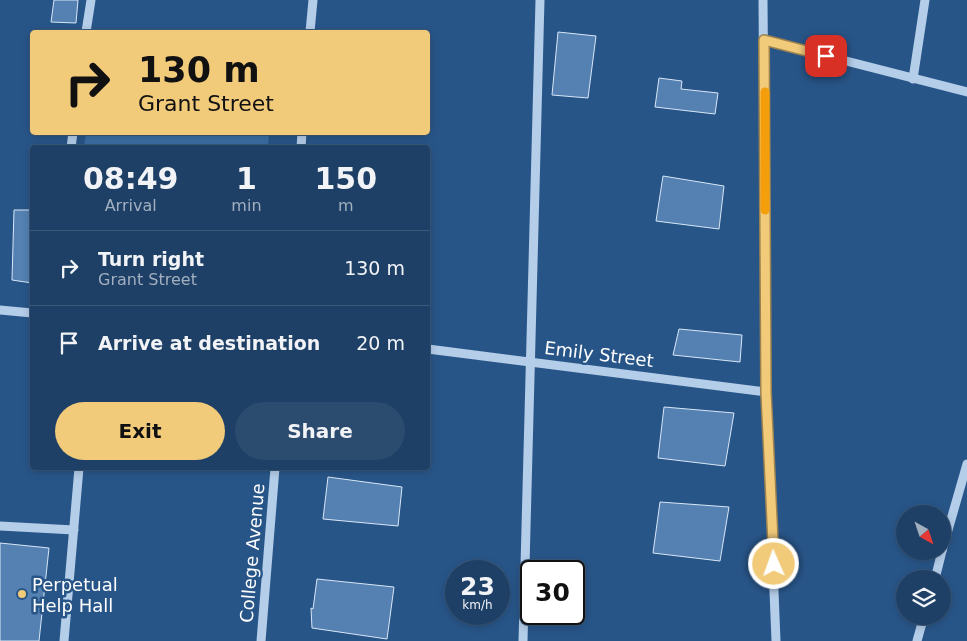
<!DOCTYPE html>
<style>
:root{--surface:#1e4066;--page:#2b4b6f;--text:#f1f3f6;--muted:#a1afbf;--line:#3c597a;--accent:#f1ca7a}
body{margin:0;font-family:"DejaVu Sans",sans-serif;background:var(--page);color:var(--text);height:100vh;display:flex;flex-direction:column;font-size:19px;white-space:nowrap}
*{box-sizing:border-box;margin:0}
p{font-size:16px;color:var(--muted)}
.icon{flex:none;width:28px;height:28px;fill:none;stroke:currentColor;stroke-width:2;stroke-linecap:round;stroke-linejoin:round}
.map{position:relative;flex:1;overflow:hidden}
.panel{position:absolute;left:30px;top:145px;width:400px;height:325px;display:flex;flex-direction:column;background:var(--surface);border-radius:5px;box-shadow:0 2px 8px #0003,0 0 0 1px var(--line)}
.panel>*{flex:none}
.hud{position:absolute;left:30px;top:30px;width:400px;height:105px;border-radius:5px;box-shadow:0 2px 8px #0003,0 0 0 1px var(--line);background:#f1ca7a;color:#111;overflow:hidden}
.needle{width:32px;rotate:140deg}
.controls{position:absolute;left:896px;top:505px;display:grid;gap:10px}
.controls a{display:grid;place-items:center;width:55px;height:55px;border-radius:50%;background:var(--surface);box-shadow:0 2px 8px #0003,0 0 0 1px var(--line);font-size:25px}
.speed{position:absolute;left:445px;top:560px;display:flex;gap:10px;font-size:25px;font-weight:700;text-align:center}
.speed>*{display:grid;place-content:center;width:65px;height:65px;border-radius:50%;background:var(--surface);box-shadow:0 2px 8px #0003,0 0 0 1px var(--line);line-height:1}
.speed small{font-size:12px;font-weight:400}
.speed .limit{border:2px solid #111;border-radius:8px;background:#fff;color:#111}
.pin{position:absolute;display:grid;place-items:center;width:42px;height:42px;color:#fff;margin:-21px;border-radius:10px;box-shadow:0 2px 8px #0006}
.me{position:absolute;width:55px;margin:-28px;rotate:358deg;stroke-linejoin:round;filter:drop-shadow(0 0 4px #0008)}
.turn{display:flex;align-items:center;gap:18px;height:105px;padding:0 25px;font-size:22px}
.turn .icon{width:65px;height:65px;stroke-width:2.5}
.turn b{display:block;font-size:35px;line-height:42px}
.eta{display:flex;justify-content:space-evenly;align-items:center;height:85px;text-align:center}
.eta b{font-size:30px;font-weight:700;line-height:35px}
.button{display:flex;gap:10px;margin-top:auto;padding:10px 25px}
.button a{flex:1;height:58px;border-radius:30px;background:var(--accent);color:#111;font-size:20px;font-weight:700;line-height:58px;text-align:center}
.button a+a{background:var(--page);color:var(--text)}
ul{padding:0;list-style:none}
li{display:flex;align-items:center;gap:15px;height:75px;padding:0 25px;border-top:1px solid var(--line)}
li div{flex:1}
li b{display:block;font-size:19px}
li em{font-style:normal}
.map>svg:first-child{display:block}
</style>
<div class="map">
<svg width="967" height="641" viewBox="0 0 967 641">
<rect width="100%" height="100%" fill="#285588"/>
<polygon fill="#3c6fa4" points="86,133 86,132 269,133 268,147 84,147"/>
<g fill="#5481b1" stroke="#d8e7f7">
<polygon points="54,0 78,0 76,23 51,22"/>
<polygon points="558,32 596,36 588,98 552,95"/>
<polygon points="659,78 682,81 681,89 718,93 715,114 655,107"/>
<polygon points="663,176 724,186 719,229 656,221"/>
<polygon points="14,210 32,210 32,283 12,280"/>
<polygon points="679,329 742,335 740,362 673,355"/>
<polygon points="664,407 734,413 725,466 658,458"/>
<polygon points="328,477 402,487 398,526 323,519"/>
<polygon points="660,502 729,507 720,561 653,553"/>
<polygon points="0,543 49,548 39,641 0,641"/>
<polygon points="317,579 394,587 387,639 312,628 311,608 313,609"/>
</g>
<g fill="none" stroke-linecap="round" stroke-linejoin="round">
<g stroke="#b4cde9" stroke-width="9">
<polyline points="763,0 766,392 776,641"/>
<polyline points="86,32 91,0"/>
<polyline points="310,32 313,0"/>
<polyline points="764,40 967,92"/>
<polyline points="913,79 925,0"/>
<polyline points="71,148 73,132"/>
<polyline points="301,148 302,132"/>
<polyline points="0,310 32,313"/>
<polyline points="428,349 766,392"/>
<polyline points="0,526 74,530"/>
<polyline points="942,551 967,464"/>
<polyline points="935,579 942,551"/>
<polyline points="64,641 79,468"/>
<polyline points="261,641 275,468"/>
<polyline points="523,641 540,0"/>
<polyline points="917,641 924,616"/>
</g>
</g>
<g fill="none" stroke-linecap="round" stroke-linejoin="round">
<defs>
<polyline id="route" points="774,564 766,392 764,40 826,56"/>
</defs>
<use href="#route" stroke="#9d834f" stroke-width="12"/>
<use href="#route" stroke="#f1ca7a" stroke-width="9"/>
<polyline stroke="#f59e0b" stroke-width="9" points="765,92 765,210"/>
</g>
<circle fill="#f1ca7a" stroke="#285588" stroke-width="2" cx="22" cy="594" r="5"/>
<g text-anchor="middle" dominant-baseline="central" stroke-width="5" stroke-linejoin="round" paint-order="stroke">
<g font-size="18" fill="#fff" stroke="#285588">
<text transform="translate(599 354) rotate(7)">Emily Street</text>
<text transform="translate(252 553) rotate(-85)">College Avenue</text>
</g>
<g font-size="18" fill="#fff" stroke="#285588" text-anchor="start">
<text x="32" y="584">Perpetual<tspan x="32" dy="21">Help Hall</tspan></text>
</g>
</g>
</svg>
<div class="controls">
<a><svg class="needle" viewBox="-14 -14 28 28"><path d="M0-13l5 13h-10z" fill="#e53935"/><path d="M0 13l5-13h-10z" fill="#a1afbf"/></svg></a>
<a><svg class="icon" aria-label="layers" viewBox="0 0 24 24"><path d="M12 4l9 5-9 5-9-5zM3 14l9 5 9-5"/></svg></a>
</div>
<div class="speed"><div>23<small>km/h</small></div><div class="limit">30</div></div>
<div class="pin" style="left:826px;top:56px;background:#d93025"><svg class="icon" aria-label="arrive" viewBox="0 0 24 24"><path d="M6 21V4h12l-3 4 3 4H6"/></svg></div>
<svg class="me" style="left:774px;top:564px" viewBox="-20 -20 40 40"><circle r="17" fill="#f1ca7a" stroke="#fff" stroke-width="3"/><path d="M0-11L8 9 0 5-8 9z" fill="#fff"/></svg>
<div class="hud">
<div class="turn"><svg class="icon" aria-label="right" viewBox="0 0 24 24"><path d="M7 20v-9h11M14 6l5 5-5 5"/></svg><div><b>130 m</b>Grant Street</div></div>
</div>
<section class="panel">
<div class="eta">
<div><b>08:49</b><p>Arrival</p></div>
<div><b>1</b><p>min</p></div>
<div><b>150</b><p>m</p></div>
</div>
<ul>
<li><svg class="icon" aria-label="right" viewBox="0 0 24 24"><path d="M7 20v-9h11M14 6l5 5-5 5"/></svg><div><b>Turn right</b><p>Grant Street</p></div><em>130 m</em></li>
<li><svg class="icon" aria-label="arrive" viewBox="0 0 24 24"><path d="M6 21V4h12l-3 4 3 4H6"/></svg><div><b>Arrive at destination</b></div><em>20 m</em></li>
</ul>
<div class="button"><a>Exit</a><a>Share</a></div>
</section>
</div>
